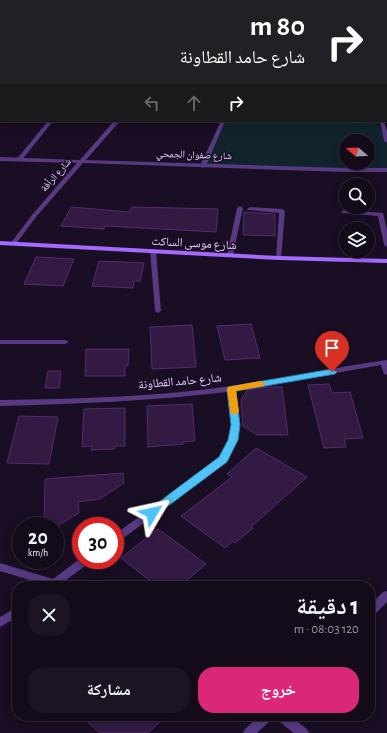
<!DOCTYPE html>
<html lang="ar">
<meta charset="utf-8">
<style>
:root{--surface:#130a1a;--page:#1c1323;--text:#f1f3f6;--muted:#9d9aa2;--line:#322b39;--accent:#db2777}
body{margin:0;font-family:"Alegreya Sans","Noto Naskh Arabic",sans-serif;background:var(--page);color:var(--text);direction:rtl;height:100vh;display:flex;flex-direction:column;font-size:15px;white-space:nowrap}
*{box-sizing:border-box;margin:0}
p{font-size:13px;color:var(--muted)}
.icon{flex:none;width:22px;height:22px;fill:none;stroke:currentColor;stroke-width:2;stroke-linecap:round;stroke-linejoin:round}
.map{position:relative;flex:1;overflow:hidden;direction:ltr}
.sheet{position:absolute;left:12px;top:581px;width:363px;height:140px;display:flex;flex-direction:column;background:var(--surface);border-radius:16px;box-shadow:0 2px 10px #0003,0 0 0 1px var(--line);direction:rtl}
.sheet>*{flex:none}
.guide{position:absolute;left:0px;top:0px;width:387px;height:122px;box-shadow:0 2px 10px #0003,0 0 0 1px var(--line);direction:rtl;background:#202124;color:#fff;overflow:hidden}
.needle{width:26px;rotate:289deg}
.buttons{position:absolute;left:339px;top:134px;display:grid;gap:8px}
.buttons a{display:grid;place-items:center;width:36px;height:36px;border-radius:50%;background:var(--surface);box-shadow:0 2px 10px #0003,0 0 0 1px var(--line);font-size:20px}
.speed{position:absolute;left:12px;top:517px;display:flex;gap:8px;font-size:20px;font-weight:700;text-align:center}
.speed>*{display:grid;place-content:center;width:52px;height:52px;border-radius:50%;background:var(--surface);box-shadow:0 2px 10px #0003,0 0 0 1px var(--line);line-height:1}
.speed small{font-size:10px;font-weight:400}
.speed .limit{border:6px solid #d22;background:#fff;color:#111}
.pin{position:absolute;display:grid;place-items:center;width:34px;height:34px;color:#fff;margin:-41px -17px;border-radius:50% 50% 50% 0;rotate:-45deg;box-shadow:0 0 4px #0007}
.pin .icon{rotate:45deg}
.me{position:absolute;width:44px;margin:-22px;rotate:54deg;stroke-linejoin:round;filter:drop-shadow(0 0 3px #0008)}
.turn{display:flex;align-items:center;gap:14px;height:84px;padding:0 16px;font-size:18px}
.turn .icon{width:52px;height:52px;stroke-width:2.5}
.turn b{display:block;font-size:28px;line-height:34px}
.lanes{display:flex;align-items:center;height:38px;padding:0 16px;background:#0003;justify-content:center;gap:20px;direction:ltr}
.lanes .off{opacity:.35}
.round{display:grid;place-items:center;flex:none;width:42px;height:42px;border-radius:16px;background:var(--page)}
.summary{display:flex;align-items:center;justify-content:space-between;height:68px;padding:0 16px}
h1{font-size:24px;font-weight:700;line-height:30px}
.primary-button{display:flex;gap:8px;margin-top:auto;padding:8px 16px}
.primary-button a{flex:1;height:46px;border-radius:16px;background:var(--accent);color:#fff;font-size:16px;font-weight:700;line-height:46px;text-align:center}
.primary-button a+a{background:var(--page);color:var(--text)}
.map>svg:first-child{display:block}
</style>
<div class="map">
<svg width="387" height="733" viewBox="0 0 387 733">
<rect width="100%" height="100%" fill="#190e23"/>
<path fill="#11232c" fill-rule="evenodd" d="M 223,121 L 382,121 L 387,141 L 387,170 L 203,166 ZM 346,141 L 368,141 L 368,163 L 346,163 Z"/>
<g fill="#321a43" stroke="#532d6f">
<polygon points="71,207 130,212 132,207 218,209 216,232 105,226 104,229 61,226"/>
<polygon points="244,212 275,214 275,236 243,235"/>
<polygon points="36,257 74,259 63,286 24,284"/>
<polygon points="99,261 144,263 140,281 134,281 133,288 92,286"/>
<polygon points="251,324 260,358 225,360 217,326"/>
<polygon points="192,325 196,367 152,369 150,327"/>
<polygon points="86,349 129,349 128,366 125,366 125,376 85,376"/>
<polygon points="48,371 61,371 59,388 45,388"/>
<polygon points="329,384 332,393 350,392 363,438 344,439 346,447 324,448 308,385"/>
<polygon points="265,387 282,387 288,435 257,435 243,426 241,400 247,390"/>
<polygon points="192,404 195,441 183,442 183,444 148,447 147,406"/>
<polygon points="125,408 125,446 115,446 115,449 91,450 92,446 82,447 84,409"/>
<polygon points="19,416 58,417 49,464 7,463"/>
<polygon points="256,448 307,477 251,527 253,528 235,543 233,541 225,548 181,516 232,477 227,474"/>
<polygon points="123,473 124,483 100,499 78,502 79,513 57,526 44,526 45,479"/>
<polygon points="158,529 206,564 180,586 157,586 121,558"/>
<polygon points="81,716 166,716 148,733 100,733"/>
</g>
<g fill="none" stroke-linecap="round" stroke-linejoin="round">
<g fill="#573a81" fill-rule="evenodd">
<polygon points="72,0 76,0 77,1 73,1"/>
<polygon points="48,121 53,121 21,161 17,161 17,159"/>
<polygon points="221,121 225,121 206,166 203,168 201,167 200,166"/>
<polygon points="380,121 384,121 387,131 387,143 384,141"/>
<polygon points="240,206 243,208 233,255 230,257 227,255 237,208"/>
<polygon points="250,207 282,209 285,211 281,259 279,260 276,258 279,213 248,210 247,209"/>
<polygon points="344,210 383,213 387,230 387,247 384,245 378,216 342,213 341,212"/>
<polygon points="153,249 156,251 161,311 158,313 155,311 150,251"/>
</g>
<g fill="#573a81" fill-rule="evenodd">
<polygon points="275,0 280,0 275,1"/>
<rect x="365" y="0" width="4" height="1"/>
<rect x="0" y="9" width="1" height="2"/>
<rect x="386" y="33" width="1" height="2"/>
<rect x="0" y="57" width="1" height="4"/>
<rect x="386" y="91" width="1" height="4"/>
<polygon points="114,121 120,121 86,160 344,168 387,168 387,172 344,172 83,163 36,217 15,245 11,245 10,244 32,215 77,163 0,161 0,157 80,160"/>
<polygon points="0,340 65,340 69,342 65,344 0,344"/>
<path d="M 387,360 L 387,375 L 384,374 L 381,365 L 235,391 L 239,425 L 237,440 L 226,461 L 204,479 L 118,542 L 115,543 L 115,534 L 198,475 L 220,457 L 229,440 L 231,425 L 227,392 C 152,401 76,404 0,406 L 0,400 C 77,399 154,397 231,386 C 283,379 335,367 387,360 Z"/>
<polygon points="81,558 81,560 91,560 89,563 58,586 46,586 46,585 0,571 0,563 53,579"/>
<polygon points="387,591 387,602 374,615 370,616 370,605 383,592"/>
<polygon points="17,607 17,617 0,627 0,617"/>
<polygon points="259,716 273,716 271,720 257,733 243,733 245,729"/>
<polygon points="275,716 290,716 307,729 309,733 294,733 277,720"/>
</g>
<polygon fill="#a469fd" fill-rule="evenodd" points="0,241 279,256 387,259 387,263 279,260 0,245"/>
</g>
<polygon fill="#4fc3f7" stroke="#337fa1" points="332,369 337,372 335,374 236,391 240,425 238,440 227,462 156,515 148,515 146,513 148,510 219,457 228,440 231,425 227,389 228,387"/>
<polygon fill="#f59e0b" points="260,381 263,382 265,384 263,386 236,391 239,412 237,414 231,414 227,389 228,387"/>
<g text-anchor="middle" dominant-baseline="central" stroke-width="3" stroke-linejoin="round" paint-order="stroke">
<g font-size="10" fill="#e7d0fe" stroke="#190e23">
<text transform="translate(194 155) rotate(2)">شارع صفوان الجمحي</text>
<text transform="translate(56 175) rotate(-49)">شارع الرأفة</text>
</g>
<g font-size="12" fill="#e7d0fe" stroke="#190e23">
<text transform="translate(194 243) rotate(3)">شارع موسى الساكت</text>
<text transform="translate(180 381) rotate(-5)">شارع حامد القطاونة</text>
</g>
</g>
</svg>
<div class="buttons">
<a><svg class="needle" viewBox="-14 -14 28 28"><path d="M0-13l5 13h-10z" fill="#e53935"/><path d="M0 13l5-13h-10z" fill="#9d9aa2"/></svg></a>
<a><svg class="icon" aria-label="search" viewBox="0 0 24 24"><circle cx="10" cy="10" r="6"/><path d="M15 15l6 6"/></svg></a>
<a><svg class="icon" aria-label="layers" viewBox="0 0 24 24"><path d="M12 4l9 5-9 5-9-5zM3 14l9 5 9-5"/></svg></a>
</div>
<div class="speed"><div>20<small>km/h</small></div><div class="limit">30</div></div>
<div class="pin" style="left:332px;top:372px;background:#d93025"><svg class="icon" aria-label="arrive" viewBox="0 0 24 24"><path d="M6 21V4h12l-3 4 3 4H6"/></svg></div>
<svg class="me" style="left:152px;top:513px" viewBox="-20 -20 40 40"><path d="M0-17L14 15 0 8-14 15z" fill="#4fc3f7" stroke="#fff" stroke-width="4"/></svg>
<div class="guide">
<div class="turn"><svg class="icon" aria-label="right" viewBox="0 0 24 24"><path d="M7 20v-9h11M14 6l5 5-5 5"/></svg><div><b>80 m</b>شارع حامد القطاونة</div></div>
<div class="lanes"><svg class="icon off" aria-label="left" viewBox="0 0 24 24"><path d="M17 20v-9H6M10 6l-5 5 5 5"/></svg><svg class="icon off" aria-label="ahead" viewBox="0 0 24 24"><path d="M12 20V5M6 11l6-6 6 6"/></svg><svg class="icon" aria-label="right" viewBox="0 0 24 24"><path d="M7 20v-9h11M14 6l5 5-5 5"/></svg></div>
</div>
<section class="sheet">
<div class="summary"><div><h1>1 دقيقة</h1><p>120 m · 08:03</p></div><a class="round"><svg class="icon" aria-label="close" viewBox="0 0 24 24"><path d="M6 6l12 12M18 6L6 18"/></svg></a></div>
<div class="primary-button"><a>خروج</a><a>مشاركة</a></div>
</section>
</div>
